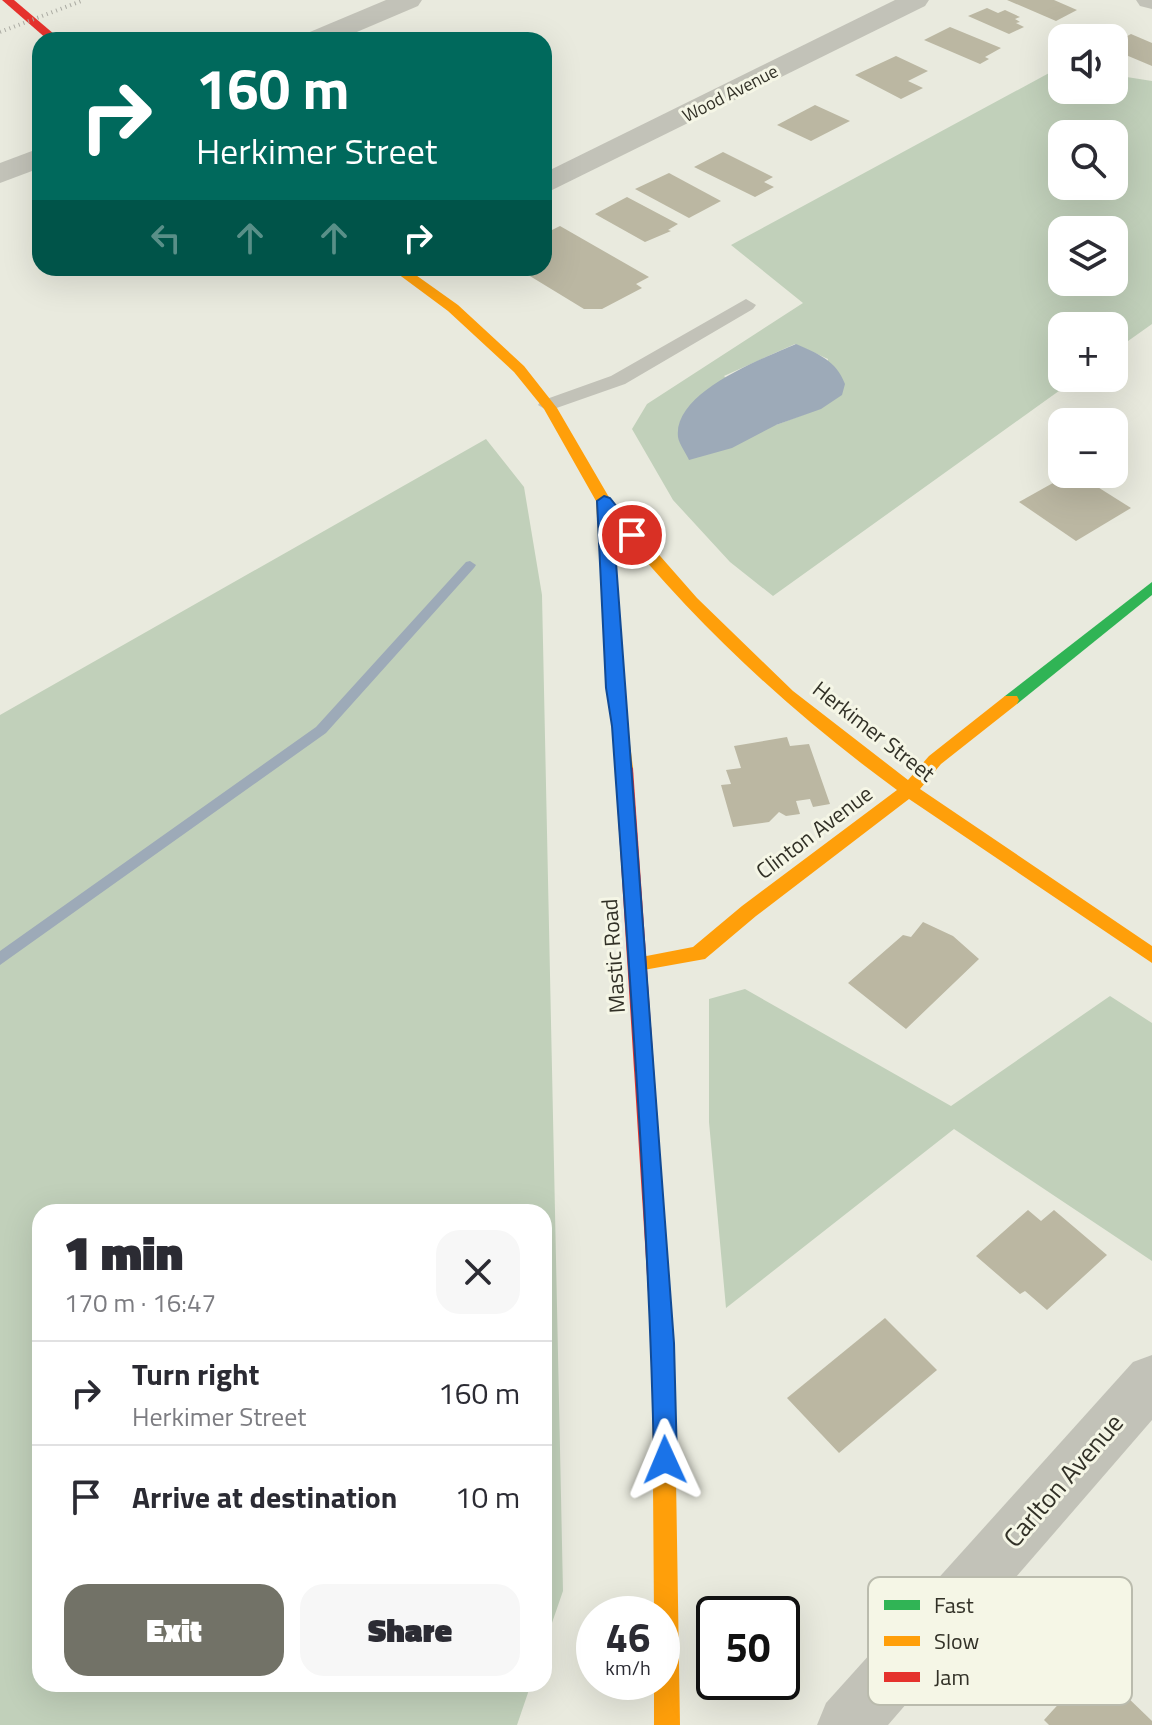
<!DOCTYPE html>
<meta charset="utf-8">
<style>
:root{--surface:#fff;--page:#f7f7f7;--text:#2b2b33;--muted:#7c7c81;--line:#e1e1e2;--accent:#727267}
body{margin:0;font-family:"Titillium Web",sans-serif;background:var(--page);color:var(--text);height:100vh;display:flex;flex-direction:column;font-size:30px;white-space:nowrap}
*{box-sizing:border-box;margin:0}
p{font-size:26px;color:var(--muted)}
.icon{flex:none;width:44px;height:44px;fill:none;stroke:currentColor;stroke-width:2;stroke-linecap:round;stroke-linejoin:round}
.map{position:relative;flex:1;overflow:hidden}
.details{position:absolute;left:32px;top:1204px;width:520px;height:488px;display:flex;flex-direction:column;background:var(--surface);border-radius:24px;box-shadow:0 8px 32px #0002}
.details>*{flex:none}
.top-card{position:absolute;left:32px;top:32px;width:520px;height:244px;border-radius:24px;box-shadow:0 8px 32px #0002;background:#00695c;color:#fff;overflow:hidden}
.fabs{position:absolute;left:1048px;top:24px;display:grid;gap:16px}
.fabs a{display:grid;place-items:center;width:80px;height:80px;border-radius:16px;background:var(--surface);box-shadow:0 8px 32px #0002;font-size:40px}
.speed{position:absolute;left:576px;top:1596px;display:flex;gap:16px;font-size:40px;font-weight:700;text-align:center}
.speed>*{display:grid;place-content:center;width:104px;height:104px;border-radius:50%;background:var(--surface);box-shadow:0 8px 32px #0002;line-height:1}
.speed small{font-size:20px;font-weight:400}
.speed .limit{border:4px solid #111;border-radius:12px;background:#fff;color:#111}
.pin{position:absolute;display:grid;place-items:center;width:68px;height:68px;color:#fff;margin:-34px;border:4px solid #fff;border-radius:50%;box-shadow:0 2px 8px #0007}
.me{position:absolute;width:88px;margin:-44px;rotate:359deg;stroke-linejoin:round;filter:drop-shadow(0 0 6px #0008)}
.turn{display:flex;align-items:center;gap:28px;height:168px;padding:0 32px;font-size:36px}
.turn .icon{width:104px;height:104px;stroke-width:2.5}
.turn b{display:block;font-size:56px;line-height:68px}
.lanes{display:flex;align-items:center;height:76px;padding:0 32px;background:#0003;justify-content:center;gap:40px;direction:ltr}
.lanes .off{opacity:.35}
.round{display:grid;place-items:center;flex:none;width:84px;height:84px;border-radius:24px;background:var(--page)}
.overview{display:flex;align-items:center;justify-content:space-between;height:136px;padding:0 32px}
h1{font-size:48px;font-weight:800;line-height:60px}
.button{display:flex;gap:16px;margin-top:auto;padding:16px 32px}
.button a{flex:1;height:92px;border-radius:24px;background:var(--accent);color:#fff;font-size:32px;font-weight:800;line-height:92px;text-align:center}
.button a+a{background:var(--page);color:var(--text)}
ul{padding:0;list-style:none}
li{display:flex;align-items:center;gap:24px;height:104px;padding:0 32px;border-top:2px solid var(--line)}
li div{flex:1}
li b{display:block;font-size:30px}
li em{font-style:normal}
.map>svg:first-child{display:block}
</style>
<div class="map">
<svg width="1152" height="1725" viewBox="0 0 1152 1725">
<rect width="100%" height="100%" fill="#e9eade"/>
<g fill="#c1d0ba" fill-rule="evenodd">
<path d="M 1062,66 L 1062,90 L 1114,90 L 1114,75 L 1152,81 L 1152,324 L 1114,351 L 1114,326 L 1062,326 L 1062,378 L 1077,378 L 773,596 L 730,562 L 673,500 L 632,429 L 647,404 L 803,303 L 731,245 ZM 1062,134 L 1114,134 L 1114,186 L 1062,186 ZM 1062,230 L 1114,230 L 1114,282 L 1062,282 ZM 795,344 L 828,359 L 821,408 L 776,425 L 724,376 Z"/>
<polygon points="486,439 524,487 542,595 563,1591 544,1646 544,1212 40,1212 40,1684 531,1684 517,1725 0,1725 0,715"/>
<polygon points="745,989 951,1106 1110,996 1152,1023 1152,1261 954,1129 726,1308 709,1122 709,999"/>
</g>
<path fill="#9daab8" d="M 796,344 C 818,354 836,360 845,384 L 842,395 L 821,409 L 776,425 L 732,448 L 689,460 C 686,453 679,444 678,437 C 673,392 762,359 796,344 Z"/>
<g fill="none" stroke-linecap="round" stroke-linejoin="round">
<polygon fill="#9daab8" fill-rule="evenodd" points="470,561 476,565 474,568 326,733 0,965 0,951 316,727 466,562"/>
</g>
<g fill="#bbb7a2">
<polygon points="1007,0 1054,0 1077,10 1056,21"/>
<polygon points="987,8 998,13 1005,10 1020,17 1015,19 1020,22 1016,23 1024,27 1009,34 968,16"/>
<polygon points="950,27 1001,48 985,57 989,59 980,64 924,40"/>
<polygon points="1131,34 1152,43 1152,66 1114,50 1114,43"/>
<polygon points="896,56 928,71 908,81 923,88 901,99 855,75"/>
<polygon points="815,105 850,121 811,141 777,125"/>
<polygon points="723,152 773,177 764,182 774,187 755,197 694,167"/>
<polygon points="669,173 721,201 689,218 635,189"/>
<polygon points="627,197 678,224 668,230 671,231 645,242 595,214"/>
<polygon points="560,226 649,277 636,284 642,288 602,309 584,309 520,270 544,268 544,234"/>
<polygon points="1069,474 1077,474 1131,508 1076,541 1019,502"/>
<polygon points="787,737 790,746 809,744 830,804 813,807 810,799 796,801 800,814 786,816 779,812 769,822 733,827 721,785 731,784 726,770 741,768 734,746"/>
<polygon points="923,922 953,936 979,959 906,1029 848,983 903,935 911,937"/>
<polygon points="1028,1210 1041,1221 1054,1210 1107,1255 1047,1310 1025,1291 1020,1294 976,1256"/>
<polygon points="885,1318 937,1370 839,1453 787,1398"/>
<polygon points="1094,1665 1152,1721 1152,1725 1049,1725 1044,1720"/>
</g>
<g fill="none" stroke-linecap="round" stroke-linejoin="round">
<polygon fill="#c2c2b8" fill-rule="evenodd" points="746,299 756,305 753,309 625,384 548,411 538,405 541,401 611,376"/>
<g fill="#c2c2b8" fill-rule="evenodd">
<polygon points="386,0 422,0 418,6 338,40 301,40 305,34"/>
<polygon points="895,0 929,0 925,6 544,194 544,173"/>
<polygon points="1136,0 1152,0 1152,9 1140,6"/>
<polygon points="40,148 40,168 0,183 0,163"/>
<polygon points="1152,1355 1152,1420 888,1725 817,1725 826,1703 1133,1362"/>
</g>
<polygon fill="#30b455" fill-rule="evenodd" points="1152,582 1152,595 1017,704 1005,704 1003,700 1005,696"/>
<g fill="#ff9f0a" fill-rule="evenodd">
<path d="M 390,268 L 406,268 L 458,305 L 524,366 L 557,408 L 610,499 L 697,598 L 793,691 L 908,780 L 929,756 L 1005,696 L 1017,696 L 1019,700 L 1017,704 L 941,764 L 920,789 L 1152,946 L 1152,963 L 909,799 L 756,916 L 705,959 L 638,971 L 631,969 L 629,964 L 631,959 L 693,947 L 742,906 L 897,790 C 790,712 696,624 613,522 L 623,688 L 633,768 L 624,774 L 618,772 L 607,688 L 596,501 L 544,409 L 514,372 L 448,311 Z"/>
<polygon points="663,1345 671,1348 674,1355 680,1725 654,1725 654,1682 662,1682 662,1614 654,1614 652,1355 655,1348"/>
</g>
<g fill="#e5322d" fill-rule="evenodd">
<polygon points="2,0 14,0 61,40 48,40"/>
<polygon points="624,762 633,768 674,1355 671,1362 663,1365 655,1362 652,1355 615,768"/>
</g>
<polyline stroke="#aaaaa2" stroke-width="4" stroke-dasharray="1 4" stroke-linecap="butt" points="0,32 84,0"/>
</g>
<path fill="#1a73e8" stroke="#114b97" stroke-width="2" d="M 604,496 L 610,498 L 639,535 L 632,540 L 626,538 L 613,522 L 674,1343 L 677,1460 L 674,1468 L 665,1472 L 657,1468 L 654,1460 C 649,1215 629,970 612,726 L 606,688 L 597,501 Z"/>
<g text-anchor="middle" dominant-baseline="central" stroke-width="6" stroke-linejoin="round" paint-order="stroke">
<g font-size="18" fill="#323127" stroke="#f5f6e6">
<text transform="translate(730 93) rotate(-27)">Wood Avenue</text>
</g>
<g font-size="22" fill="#323127" stroke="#f5f6e6">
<text transform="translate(874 731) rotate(38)">Herkimer Street</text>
<text transform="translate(814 832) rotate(-37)">Clinton Avenue</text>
<text transform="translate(613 956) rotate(-94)">Mastic Road</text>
</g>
<g font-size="26" fill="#323127" stroke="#f5f6e6">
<text transform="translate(1063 1480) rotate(-49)">Carlton Avenue</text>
</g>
</g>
<rect x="868" y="1577" width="264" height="128" rx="12" fill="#f5f6e6" stroke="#babbad" stroke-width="2"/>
<rect x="884" y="1600" width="36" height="10" fill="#30b455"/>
<rect x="884" y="1636" width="36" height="10" fill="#ff9f0a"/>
<rect x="884" y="1672" width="36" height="10" fill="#e5322d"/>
<g font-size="22" fill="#323127">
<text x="934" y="1613">Fast</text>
<text x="934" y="1649">Slow</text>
<text x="934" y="1685">Jam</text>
</g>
</svg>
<div class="fabs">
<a><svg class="icon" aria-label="sound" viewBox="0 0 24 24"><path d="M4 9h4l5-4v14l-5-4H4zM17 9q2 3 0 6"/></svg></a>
<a><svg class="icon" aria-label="search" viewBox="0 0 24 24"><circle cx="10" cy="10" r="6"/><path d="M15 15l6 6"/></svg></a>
<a><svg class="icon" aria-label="layers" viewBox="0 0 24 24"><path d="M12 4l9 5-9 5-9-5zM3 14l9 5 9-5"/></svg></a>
<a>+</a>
<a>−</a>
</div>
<div class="speed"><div>46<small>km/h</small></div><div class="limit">50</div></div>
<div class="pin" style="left:632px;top:535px;background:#d93025"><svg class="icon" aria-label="arrive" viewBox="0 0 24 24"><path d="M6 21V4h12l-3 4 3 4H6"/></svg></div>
<svg class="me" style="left:665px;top:1460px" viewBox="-20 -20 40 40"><path d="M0-17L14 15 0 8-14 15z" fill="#1a73e8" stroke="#fff" stroke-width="4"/></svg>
<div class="top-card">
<div class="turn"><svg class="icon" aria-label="right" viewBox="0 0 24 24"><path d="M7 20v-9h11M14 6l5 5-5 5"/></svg><div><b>160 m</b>Herkimer Street</div></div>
<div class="lanes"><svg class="icon off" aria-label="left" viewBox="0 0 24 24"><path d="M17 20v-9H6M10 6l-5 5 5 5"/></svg><svg class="icon off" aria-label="ahead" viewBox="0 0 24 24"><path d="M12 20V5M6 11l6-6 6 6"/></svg><svg class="icon off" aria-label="ahead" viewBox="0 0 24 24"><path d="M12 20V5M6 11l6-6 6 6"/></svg><svg class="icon" aria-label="right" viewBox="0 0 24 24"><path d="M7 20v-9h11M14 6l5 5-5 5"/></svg></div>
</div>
<section class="details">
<div class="overview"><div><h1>1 min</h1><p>170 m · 16:47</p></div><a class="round"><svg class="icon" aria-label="close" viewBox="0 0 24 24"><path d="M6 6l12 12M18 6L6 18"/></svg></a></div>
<ul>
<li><svg class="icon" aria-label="right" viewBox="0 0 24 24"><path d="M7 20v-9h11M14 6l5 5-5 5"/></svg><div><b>Turn right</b><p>Herkimer Street</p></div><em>160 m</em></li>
<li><svg class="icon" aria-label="arrive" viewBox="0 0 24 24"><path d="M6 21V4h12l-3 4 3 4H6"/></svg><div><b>Arrive at destination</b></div><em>10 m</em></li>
</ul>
<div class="button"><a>Exit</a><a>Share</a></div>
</section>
</div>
